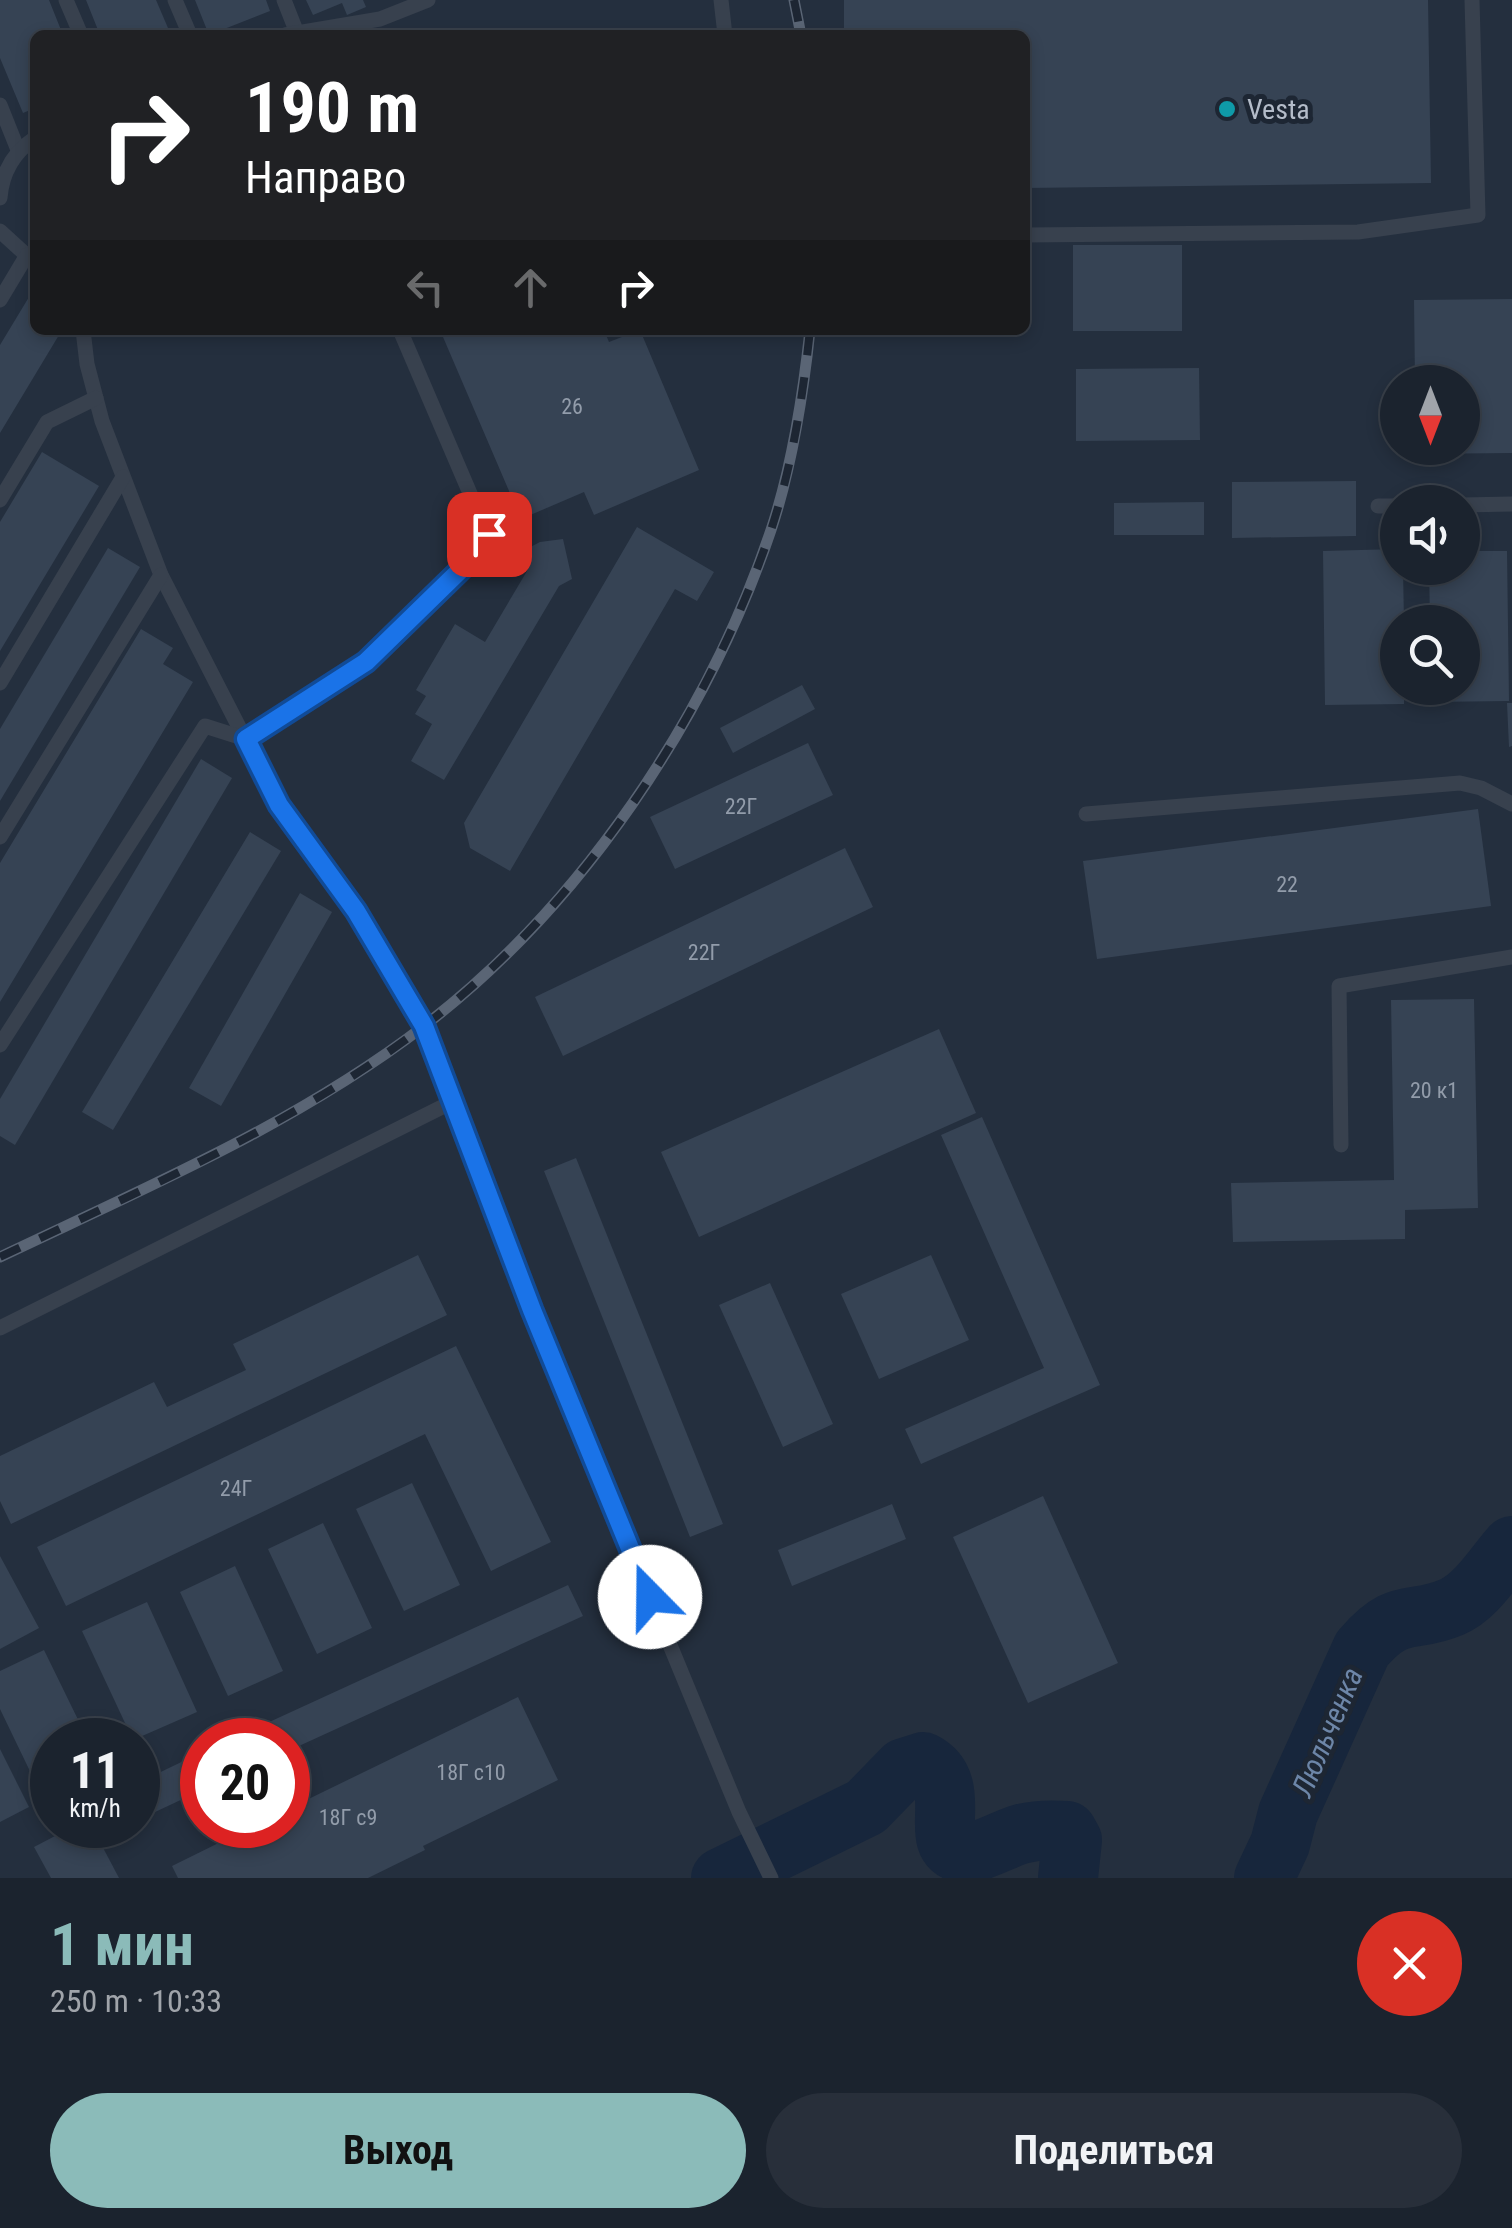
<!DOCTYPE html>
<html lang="ru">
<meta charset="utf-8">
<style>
:root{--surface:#1b232e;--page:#282f3a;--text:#f1f3f6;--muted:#a0a4aa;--line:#39404a;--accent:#8bbbb9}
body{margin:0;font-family:"Roboto Condensed",sans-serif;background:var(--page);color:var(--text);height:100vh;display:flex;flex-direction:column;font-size:38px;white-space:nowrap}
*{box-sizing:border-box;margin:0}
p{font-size:32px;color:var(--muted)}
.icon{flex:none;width:55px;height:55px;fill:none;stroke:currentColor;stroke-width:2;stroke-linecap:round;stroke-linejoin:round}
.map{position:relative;height:1878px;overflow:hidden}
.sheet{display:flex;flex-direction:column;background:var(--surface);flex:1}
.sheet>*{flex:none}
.guide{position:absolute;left:30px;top:30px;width:1000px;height:305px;border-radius:15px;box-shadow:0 5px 15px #0003,0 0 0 2px var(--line);background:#202124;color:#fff;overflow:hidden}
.needle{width:65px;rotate:180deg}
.buttons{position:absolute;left:1380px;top:365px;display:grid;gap:20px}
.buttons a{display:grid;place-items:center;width:100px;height:100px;border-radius:50%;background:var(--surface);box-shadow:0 5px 15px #0003,0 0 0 2px var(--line);font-size:50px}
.speed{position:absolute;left:30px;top:1718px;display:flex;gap:20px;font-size:50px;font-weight:700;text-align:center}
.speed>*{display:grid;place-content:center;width:130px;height:130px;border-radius:50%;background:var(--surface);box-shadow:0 5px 15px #0003,0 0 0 2px var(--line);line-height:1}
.speed small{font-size:25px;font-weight:400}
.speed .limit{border:15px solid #d22;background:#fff;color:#111}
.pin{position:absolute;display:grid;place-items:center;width:85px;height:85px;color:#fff;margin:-42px;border-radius:20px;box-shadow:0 5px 15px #0006}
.me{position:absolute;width:110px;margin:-55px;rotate:338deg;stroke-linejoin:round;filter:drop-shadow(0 0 8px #0008)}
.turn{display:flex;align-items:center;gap:35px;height:210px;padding:0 50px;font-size:45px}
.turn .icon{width:130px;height:130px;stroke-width:2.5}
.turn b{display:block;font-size:70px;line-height:85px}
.lanes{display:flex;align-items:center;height:95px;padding:0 50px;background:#0003;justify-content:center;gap:50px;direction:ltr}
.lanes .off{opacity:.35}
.round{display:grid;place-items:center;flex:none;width:105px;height:105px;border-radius:52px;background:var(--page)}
.summary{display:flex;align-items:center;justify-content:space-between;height:170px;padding:0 50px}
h1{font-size:60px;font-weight:700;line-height:75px;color:var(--accent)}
.action{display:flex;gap:20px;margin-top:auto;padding:20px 50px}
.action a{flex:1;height:115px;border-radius:60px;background:var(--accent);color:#111;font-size:40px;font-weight:700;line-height:115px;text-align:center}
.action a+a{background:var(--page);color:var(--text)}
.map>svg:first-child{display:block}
</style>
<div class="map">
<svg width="1512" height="1878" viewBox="0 0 1512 1878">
<rect width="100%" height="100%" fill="#242f3e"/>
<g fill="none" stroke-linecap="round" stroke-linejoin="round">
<g stroke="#17263c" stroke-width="60">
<path d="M 721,1878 L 866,1807 L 904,1768 L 923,1762 C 968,1785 924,1845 962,1853 C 975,1856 1006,1838 1021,1834 C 1036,1830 1051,1830 1067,1831 L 1072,1840 L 1068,1878"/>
<path d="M 1264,1878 L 1280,1844 L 1288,1813 L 1362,1649 C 1400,1605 1410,1625 1452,1607 C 1477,1596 1494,1566 1512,1546"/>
</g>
</g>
<g fill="#364354">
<polygon points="0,0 49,0 63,35 35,35 35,108 23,113 0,58"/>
<polygon points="86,0 156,0 171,35 100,35"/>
<polygon points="195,0 266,0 270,11 209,35"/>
<polygon points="306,0 363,0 366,7 347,15 342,3 313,15"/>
<polygon points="844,0 1428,0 1431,183 1025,188 1025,35 844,35"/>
<rect x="1073" y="245" width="109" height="86"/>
<polygon points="29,297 35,301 35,330 62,330 0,433 0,345"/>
<polygon points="1512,299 1512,453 1416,454 1416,448 1462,448 1462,382 1415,382 1414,300"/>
<polygon points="440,330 604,330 609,342 640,330 699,470 594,515 584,492 521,519"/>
<polygon points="1199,368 1200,440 1076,441 1076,369"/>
<polygon points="42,452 99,486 0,651 0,522"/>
<polygon points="1356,481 1356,536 1232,538 1232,482"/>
<polygon points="1204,502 1204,535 1114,535 1114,503"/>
<polygon points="637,527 714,572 697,601 675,589 510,871 470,848 464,823"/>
<polygon points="563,539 572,579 559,586 444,780 411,761 432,724 415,714 426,696 416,690 455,624 485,642 527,571 511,557 540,542"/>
<polygon points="108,548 140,567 0,801 0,729"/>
<polygon points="1398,549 1398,568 1403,568 1404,622 1398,622 1398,688 1404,688 1404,704 1325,705 1323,551"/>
<polygon points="1462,551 1507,551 1509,701 1431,702 1431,688 1462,688 1462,622 1430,622 1429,568 1462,568"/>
<polygon points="141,629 173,648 163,664 193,682 0,1002 0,863"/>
<polygon points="802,685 815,709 733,753 720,728"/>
<polygon points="1507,703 1512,703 1512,746 1509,747"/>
<polygon points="808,743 833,795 675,869 650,817"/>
<polygon points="201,759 232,778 15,1145 0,1136 0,1099"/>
<polygon points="1478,809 1491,906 1097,959 1083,861"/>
<polygon points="250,832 281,851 113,1130 82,1112"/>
<polygon points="845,848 873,907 563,1056 535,997"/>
<polygon points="300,893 332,912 221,1106 189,1088"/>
<polygon points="1474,999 1478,1208 1405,1210 1405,1239 1233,1242 1231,1183 1394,1180 1391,1000"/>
<polygon points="939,1029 976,1113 699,1237 661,1152"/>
<polygon points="982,1117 1100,1385 921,1464 905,1429 1044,1368 941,1135"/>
<polygon points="576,1158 723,1524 690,1537 544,1171"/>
<polygon points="418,1255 447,1315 11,1524 0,1501 0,1456 154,1382 167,1407 246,1370 233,1344"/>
<polygon points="931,1255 969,1340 879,1379 841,1294"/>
<polygon points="770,1283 833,1424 783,1447 719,1305"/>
<polygon points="456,1346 551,1542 491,1571 425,1434 66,1606 37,1547"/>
<polygon points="412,1483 460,1585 404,1611 356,1509"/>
<polygon points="1043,1496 1118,1663 1028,1703 953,1537"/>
<polygon points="892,1504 906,1539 792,1586 778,1550"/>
<polygon points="323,1523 372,1628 317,1654 268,1549"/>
<polygon points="0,1556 39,1628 0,1649"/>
<polygon points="235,1566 283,1671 228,1696 180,1592"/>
<polygon points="568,1585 583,1616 288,1751 288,1740 230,1740"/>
<polygon points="147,1602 197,1712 133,1740 82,1631"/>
<polygon points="44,1650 88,1740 52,1740 52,1786 40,1792 0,1709 0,1671"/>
<polygon points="518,1697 558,1780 423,1846 425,1850 368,1878 178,1878 172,1866 255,1825 288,1825 288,1809"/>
<polygon points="0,1749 29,1807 0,1822"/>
<polygon points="202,1752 202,1790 138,1820 138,1783"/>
<polygon points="76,1825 91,1825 119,1878 51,1878 34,1847"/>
</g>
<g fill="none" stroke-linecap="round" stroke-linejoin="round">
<g stroke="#38414e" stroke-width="15">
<polyline points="66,0 81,35"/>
<polyline points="175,0 190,35"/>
<polyline points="284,0 297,33"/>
<polyline points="721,0 725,35"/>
<polyline points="285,35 380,19 428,0"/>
<polyline points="0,105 18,150"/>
<path d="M 0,198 C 2,173 14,152 35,138"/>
<polyline points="0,231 35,263"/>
<polyline points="1025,235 1358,232 1478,215 1472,0"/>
<polyline points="0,300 27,255"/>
<polyline points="83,330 87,364 102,421 161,575 279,805 356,911 424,1026 532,1311 739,1812 771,1878"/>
<polyline points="0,500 47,422 96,398"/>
<polyline points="1462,505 1512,504"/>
<polyline points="1378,506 1398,506"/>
<polyline points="0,683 123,477"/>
<polyline points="1086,814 1460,783 1481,788 1512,804"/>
<polyline points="0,837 161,575"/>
<polyline points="0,1045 205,726 246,739 366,663 490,540 400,330"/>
<polyline points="1341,1145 1339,986 1512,957"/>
<polyline points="0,1328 452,1102"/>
</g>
<defs>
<g id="rail">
<polyline points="794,0 801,35"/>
<path d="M 0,1257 C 145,1188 296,1124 424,1026 C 582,905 708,717 771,530 C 792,467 803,396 810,330"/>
</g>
</defs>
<use href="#rail" stroke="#5a6575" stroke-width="11"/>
<use href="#rail" stroke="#1d2633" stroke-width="8" stroke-dasharray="22" stroke-linecap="butt"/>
</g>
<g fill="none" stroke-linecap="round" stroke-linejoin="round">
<defs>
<polyline id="route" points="489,534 486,545 366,662 246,739 279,805 356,911 424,1026 532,1310 650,1597"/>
</defs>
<use href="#route" stroke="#114b97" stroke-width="25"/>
<use href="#route" stroke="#1a73e8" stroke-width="18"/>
</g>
<circle fill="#0f9aa8" stroke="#1d2633" stroke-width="4" cx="1227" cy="109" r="10"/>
<g text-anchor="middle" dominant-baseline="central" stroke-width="10" stroke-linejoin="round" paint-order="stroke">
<g font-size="22" fill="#929caa">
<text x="572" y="406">26</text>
<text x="741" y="806">22Г</text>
<text x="1287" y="884">22</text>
<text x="704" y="952">22Г</text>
<text x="1434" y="1090">20 к1</text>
<text x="236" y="1488">24Г</text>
<text x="471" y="1772">18Г с10</text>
<text x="348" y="1817">18Г с9</text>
</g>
<g font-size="28" fill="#b4bcc9" stroke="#1d2633" text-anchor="start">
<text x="1247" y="109">Vesta</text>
</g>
<g font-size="30" font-style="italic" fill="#6d86a8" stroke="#1d2633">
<text transform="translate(1327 1732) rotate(-67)">Люльченка</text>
</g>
</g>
</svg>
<div class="buttons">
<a><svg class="needle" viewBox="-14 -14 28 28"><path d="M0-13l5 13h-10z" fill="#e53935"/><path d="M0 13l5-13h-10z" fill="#a0a4aa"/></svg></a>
<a><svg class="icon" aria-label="sound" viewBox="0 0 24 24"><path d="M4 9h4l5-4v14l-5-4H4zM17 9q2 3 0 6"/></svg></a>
<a><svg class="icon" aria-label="search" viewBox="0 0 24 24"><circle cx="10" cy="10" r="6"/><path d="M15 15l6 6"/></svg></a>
</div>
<div class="speed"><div>11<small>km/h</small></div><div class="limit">20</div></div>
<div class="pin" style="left:489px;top:534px;background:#d93025"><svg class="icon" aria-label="arrive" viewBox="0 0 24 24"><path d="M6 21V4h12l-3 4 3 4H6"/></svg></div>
<svg class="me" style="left:650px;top:1597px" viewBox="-20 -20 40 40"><circle r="19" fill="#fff"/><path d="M0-13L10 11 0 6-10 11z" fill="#1a73e8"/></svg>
<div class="guide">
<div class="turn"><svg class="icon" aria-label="right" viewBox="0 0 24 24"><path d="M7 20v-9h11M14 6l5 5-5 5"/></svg><div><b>190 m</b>Направо</div></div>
<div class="lanes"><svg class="icon off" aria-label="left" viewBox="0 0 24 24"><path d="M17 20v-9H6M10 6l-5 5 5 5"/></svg><svg class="icon off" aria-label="ahead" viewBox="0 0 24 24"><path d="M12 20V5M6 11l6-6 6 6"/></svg><svg class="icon" aria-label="right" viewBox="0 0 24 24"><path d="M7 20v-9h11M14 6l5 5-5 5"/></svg></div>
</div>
</div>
<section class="sheet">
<div class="summary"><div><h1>1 мин</h1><p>250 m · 10:33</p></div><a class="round" style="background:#d93025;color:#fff"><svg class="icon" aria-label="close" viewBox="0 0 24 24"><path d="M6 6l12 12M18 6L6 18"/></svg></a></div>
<div class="action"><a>Выход</a><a>Поделиться</a></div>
</section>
